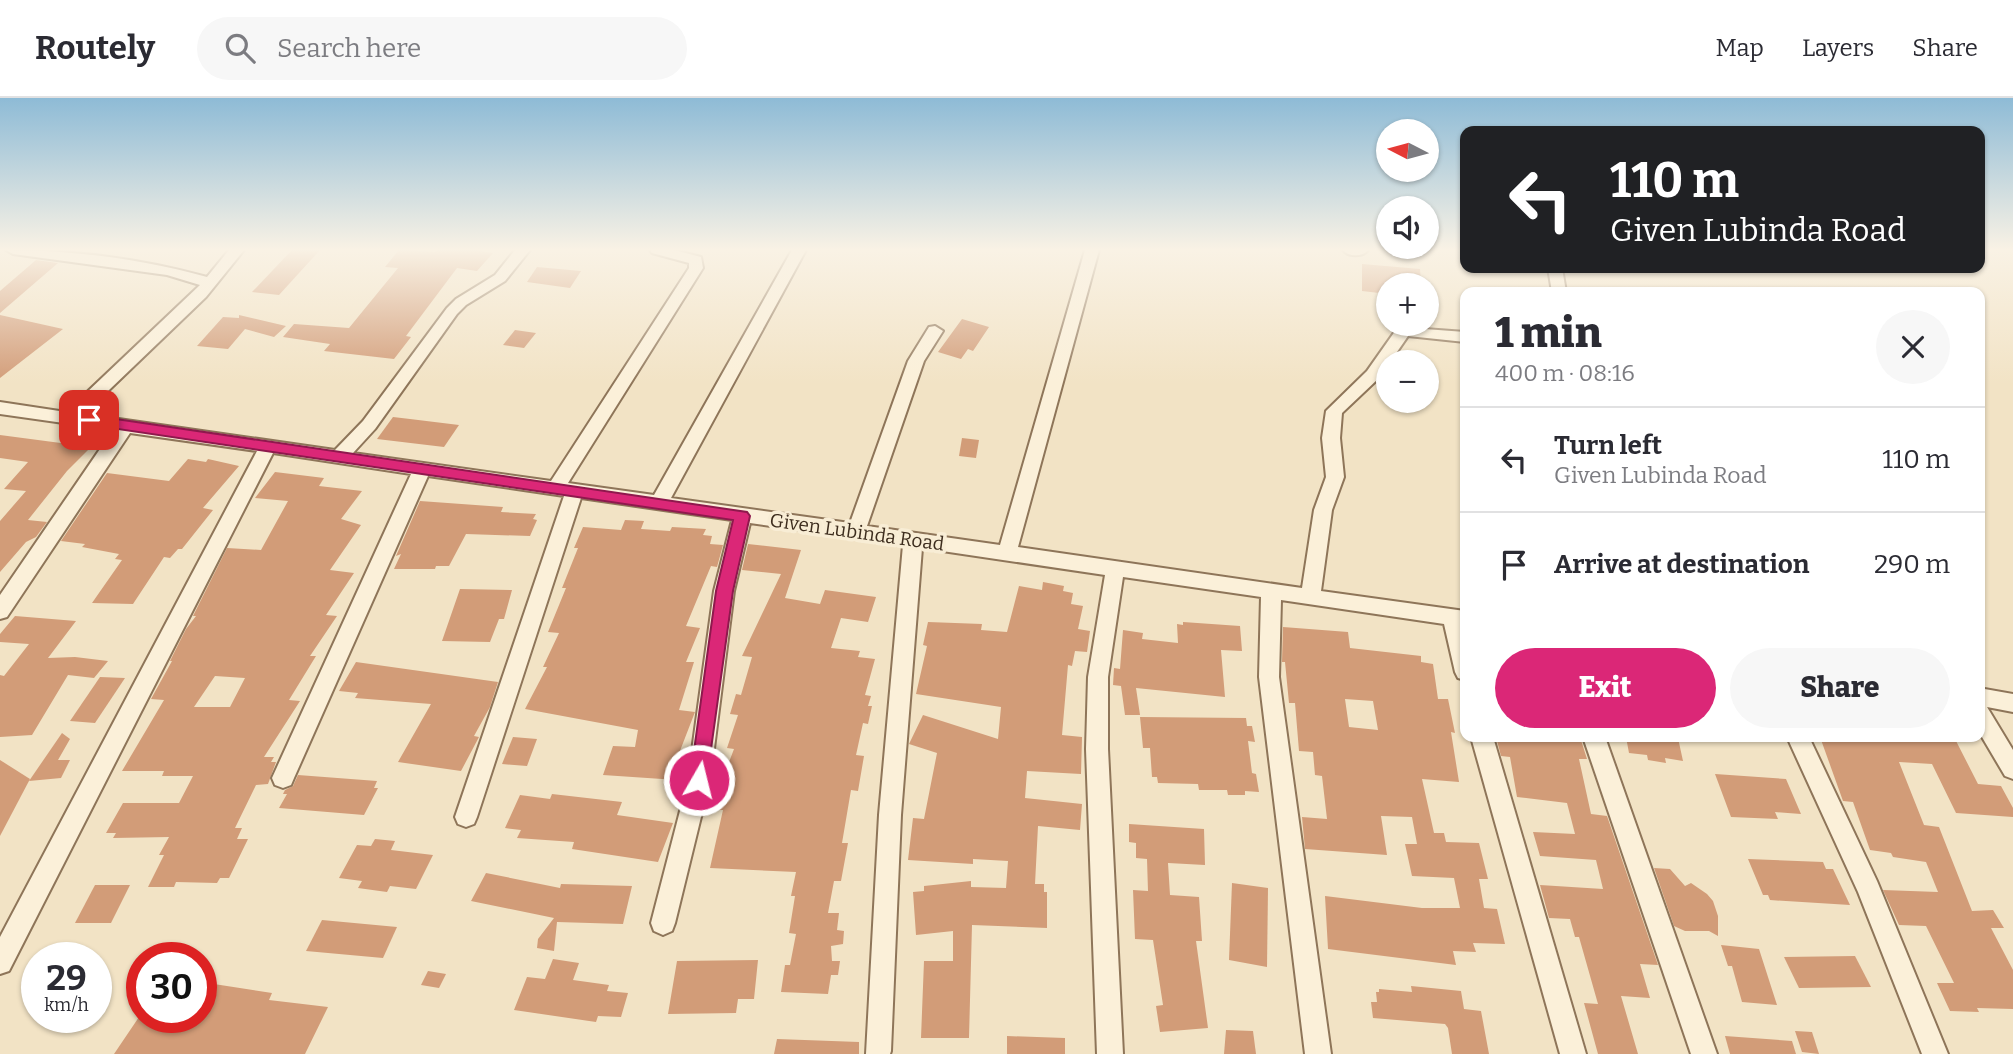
<!DOCTYPE html>
<meta charset="utf-8">
<style>
:root{--surface:#fff;--page:#f7f7f7;--text:#2b2b33;--muted:#7c7c81;--line:#e1e1e2;--accent:#db2777}
body{margin:0;font-family:Bitter,serif;background:var(--page);color:var(--text);height:100vh;display:flex;flex-direction:column;font-size:26px;white-space:nowrap}
*{box-sizing:border-box;margin:0}
p{font-size:23px;color:var(--muted)}
.icon{flex:none;width:38px;height:38px;fill:none;stroke:currentColor;stroke-width:2;stroke-linecap:round;stroke-linejoin:round}
.map{position:relative;flex:1;overflow:hidden}
.side{position:absolute;left:1460px;top:189px;width:525px;height:455px;display:flex;flex-direction:column;background:var(--surface);border-radius:14px;box-shadow:0 2px 5px #0004}
.side>*{flex:none}
.banner{position:absolute;left:1460px;top:28px;width:525px;height:147px;border-radius:14px;box-shadow:0 2px 5px #0004;background:#202124;color:#fff;overflow:hidden}
.needle{width:46px;rotate:276deg}
.fabs{position:absolute;left:1376px;top:21px;display:grid;gap:14px}
.fabs a{display:grid;place-items:center;width:63px;height:63px;border-radius:50%;background:var(--surface);box-shadow:0 2px 5px #0004;font-size:35px}
.speed{position:absolute;left:21px;top:844px;display:flex;gap:14px;font-size:35px;font-weight:700;text-align:center}
.speed>*{display:grid;place-content:center;width:91px;height:91px;border-radius:50%;background:var(--surface);box-shadow:0 2px 5px #0004;line-height:1}
.speed small{font-size:18px;font-weight:400}
.speed .limit{border:10px solid #d22;background:#fff;color:#111}
.pin{position:absolute;display:grid;place-items:center;width:60px;height:60px;color:#fff;margin:-30px;border-radius:14px;box-shadow:0 4px 10px #0006}
.me{position:absolute;width:77px;margin:-38px;rotate:8deg;stroke-linejoin:round;filter:drop-shadow(0 0 5px #0008)}
.turn{display:flex;align-items:center;gap:24px;height:147px;padding:0 35px;font-size:32px}
.turn .icon{width:91px;height:91px;stroke-width:2.5}
.turn b{display:block;font-size:49px;line-height:60px}
.round{display:grid;place-items:center;flex:none;width:74px;height:74px;border-radius:37px;background:var(--page)}
.overview{display:flex;align-items:center;justify-content:space-between;height:119px;padding:0 35px}
h1{font-size:42px;font-weight:800;line-height:52px}
.primary-button{display:flex;gap:14px;margin-top:auto;padding:14px 35px}
.primary-button a{flex:1;height:80px;border-radius:42px;background:var(--accent);color:#fff;font-size:28px;font-weight:800;line-height:80px;text-align:center}
.primary-button a+a{background:var(--page);color:var(--text)}
ul{padding:0;list-style:none}
li{display:flex;align-items:center;gap:21px;height:105px;padding:0 35px;border-top:2px solid var(--line)}
li div{flex:1}
li b{display:block;font-size:26px}
li em{font-style:normal}
header{display:flex;align-items:center;gap:42px;box-sizing:border-box;height:98px;padding:0 35px;background:var(--surface);border-bottom:2px solid var(--line)}
header strong{font-size:33px}
nav{display:flex;gap:38px;margin-inline-start:auto;font-size:24px}
.search{width:490px;height:63px;background:var(--page);display:flex;align-items:center;gap:18px;box-sizing:border-box;padding:0 24px;border-radius:38px;color:var(--muted);font-size:26px}
.map>svg:first-child{display:block}
</style>
<header>
<strong>Routely</strong>
<div class="search"><svg class="icon" aria-label="search" viewBox="0 0 24 24"><circle cx="10" cy="10" r="6"/><path d="M15 15l6 6"/></svg>Search here</div>
<nav><a>Map</a><a>Layers</a><a>Share</a></nav>
</header>
<div class="map">
<svg width="2013" height="956" viewBox="0 0 2013 956">
<rect width="100%" height="100%" fill="#f2e3c5"/>
<g fill="#d29c78" fill-rule="evenodd">
<polygon points="292,152 320,152 279,197 252,194"/>
<polygon points="399,152 435,154 439,152 472,152 493,155 477,173 457,170 406,238 411,239 394,261 324,253 330,246 283,239 294,226 349,230 398,170 385,169"/>
<polygon points="36,162 58,165 0,215 0,193"/>
<polygon points="1362,166 1420,171 1421,187 1388,187 1388,196 1362,193"/>
<polygon points="537,169 581,173 570,190 527,184"/>
<polygon points="0,217 63,231 0,280"/>
<polygon points="239,217 286,228 274,239 245,231 228,251 197,248 223,219 239,220"/>
<polygon points="962,221 989,229 973,253 968,251 961,261 938,254"/>
<polygon points="515,232 536,235 524,250 503,247"/>
<polygon points="393,319 410,321 459,327 444,349 377,341"/>
<polygon points="0,337 91,349 67,373 28,422 47,424 36,439 26,444 0,474 0,423 26,393 4,391 28,364 0,360"/>
<polygon points="962,340 979,342 976,360 959,358"/>
<polygon points="188,361 206,364 208,361 239,368 203,410 213,412 182,451 178,451 170,460 164,459 133,506 92,505 122,462 115,461 119,456 82,449 85,446 61,443 107,375 169,383"/>
<path d="M 275,374 L 324,380 L 319,388 L 362,393 L 341,421 L 361,427 L 330,472 L 354,475 L 326,517 L 337,518 L 310,558 L 316,558 L 289,602 L 300,603 L 264,659 L 274,659 L 271,664 L 276,664 L 268,686 L 256,687 L 235,730 L 242,730 L 237,741 L 248,741 L 229,780 L 220,780 L 217,785 L 176,784 L 174,789 L 148,789 L 164,757 L 159,757 L 169,739 L 113,740 L 116,735 L 106,735 L 123,705 L 179,705 L 193,678 L 162,678 L 164,673 L 122,673 L 164,602 L 151,601 L 172,563 L 170,563 L 186,531 L 196,518 L 193,518 L 227,450 L 261,452 L 288,403 L 255,400 ZM 215,578 L 245,580 L 230,609 L 194,609 Z"/>
<polygon points="420,403 503,409 501,414 536,416 533,421 537,422 530,438 466,436 449,468 436,468 435,471 394,471 401,456 396,458"/>
<polygon points="625,422 644,423 641,431 670,433 672,429 706,431 703,437 712,438 710,446 723,447 717,469 711,468 686,528 700,530 686,564 694,564 679,612 695,614 678,658 684,658 677,682 603,677 613,648 635,649 638,632 525,611 547,569 543,569 559,535 548,534 566,490 562,490 578,450 574,450 583,429 621,432"/>
<polygon points="748,446 801,452 785,500 820,506 825,492 876,499 868,524 841,520 831,550 860,553 858,559 875,561 865,597 871,598 868,608 872,608 868,626 863,625 856,657 864,658 858,693 851,692 842,745 848,745 841,783 834,783 828,815 839,815 837,832 844,833 843,846 831,848 832,863 840,863 838,877 831,877 828,896 781,894 785,867 790,867 796,836 789,835 795,798 791,798 796,774 710,770 723,712 716,712 723,680 734,651 727,650 738,617 730,616 736,596 741,597 752,559 742,558 781,476 742,472"/>
<polygon points="1043,484 1064,488 1063,493 1073,495 1071,506 1083,508 1078,531 1090,533 1087,554 1075,553 1072,568 1068,567 1062,637 1082,639 1081,676 1027,673 1025,700 1082,706 1080,732 1038,728 1035,786 1044,786 1044,794 1047,794 1047,830 972,827 969,940 921,940 924,863 953,863 953,833 916,837 913,794 924,793 924,788 971,783 971,789 1006,790 1008,763 973,761 973,766 908,762 913,720 924,721 937,655 909,646 923,617 998,641 1001,609 916,596 927,548 923,547 928,524 982,526 981,532 1007,534 1019,488 1042,492"/>
<polygon points="460,491 512,492 504,521 499,521 490,544 442,543"/>
<polygon points="15,518 76,523 48,560 75,559 108,563 94,580 68,577 32,637 0,639 0,577 4,578 29,546 0,544 0,536"/>
<polygon points="1183,524 1240,528 1242,553 1221,552 1225,599 1136,590 1140,617 1125,617 1121,588 1113,587 1114,570 1120,571 1123,532 1143,535 1142,541 1178,545 1177,526 1183,527"/>
<path d="M 1283,529 L 1348,534 L 1350,550 L 1421,558 L 1421,564 L 1433,566 L 1438,601 L 1448,601 L 1455,635 L 1451,634 L 1459,684 L 1422,681 L 1434,735 L 1444,735 L 1446,744 L 1479,745 L 1488,781 L 1479,781 L 1484,810 L 1497,811 L 1505,846 L 1473,845 L 1476,854 L 1453,853 L 1456,867 L 1328,851 L 1325,798 L 1422,810 L 1460,810 L 1454,780 L 1412,778 L 1405,746 L 1417,746 L 1412,719 L 1381,718 L 1387,757 L 1305,751 L 1302,719 L 1327,721 L 1322,678 L 1315,677 L 1313,654 L 1299,653 L 1295,605 L 1289,605 L 1285,564 L 1282,564 ZM 1345,601 L 1373,603 L 1378,632 L 1349,629 Z"/>
<polygon points="356,564 498,584 490,609 474,638 479,639 461,673 398,664 431,606 355,600 358,595 339,593"/>
<polygon points="100,579 125,580 95,625 70,623"/>
<polygon points="1140,619 1246,620 1247,628 1252,628 1255,644 1248,643 1252,675 1256,676 1259,694 1245,693 1245,697 1228,697 1227,692 1199,692 1198,686 1158,685 1157,679 1152,679 1150,650 1143,650"/>
<polygon points="62,635 70,641 58,662 70,662 61,680 29,683"/>
<polygon points="513,639 537,641 527,668 502,666"/>
<polygon points="1496,639 1580,639 1587,661 1579,661 1591,716 1607,718 1658,867 1640,866 1650,900 1621,898 1638,956 1598,956 1584,905 1598,906 1579,839 1575,839 1570,821 1549,820 1540,787 1603,791 1596,762 1540,758 1533,734 1575,736 1567,705 1517,699 1510,659 1501,658"/>
<polygon points="1626,639 1678,640 1683,663 1665,660 1666,665 1648,662 1647,657 1629,655"/>
<polygon points="1820,639 1954,639 1978,686 2001,688 2013,710 2013,719 1956,715 1932,666 1899,664 1924,727 1939,729 1972,813 1993,812 2004,830 1991,830 2013,872 2013,911 1977,910 1979,914 1950,913 1937,885 1954,885 1926,828 1899,827 1883,792 1938,794 1926,764 1893,759 1891,755 1870,752 1853,704 1843,703"/>
<polygon points="0,662 30,681 0,738"/>
<polygon points="1715,676 1786,681 1801,716 1775,714 1778,721 1731,719"/>
<polygon points="298,677 377,683 374,690 378,690 364,717 279,710 287,696 283,696 285,692 293,688"/>
<polygon points="552,696 622,704 617,717 673,725 658,764 572,751 574,744 517,740 521,732 505,730 520,697 550,701"/>
<polygon points="1129,726 1204,731 1205,767 1168,765 1170,797 1199,799 1202,843 1196,843 1208,930 1160,934 1156,908 1163,907 1153,842 1135,841 1133,792 1148,793 1147,761 1136,760 1136,745 1129,744"/>
<polygon points="375,741 395,743 391,752 433,757 416,791 390,788 387,794 358,790 362,783 339,780 357,747 371,748"/>
<polygon points="1748,761 1823,764 1826,771 1833,771 1850,807 1770,802 1768,797 1763,797"/>
<polygon points="1654,770 1670,771 1685,788 1691,785 1707,796 1713,803 1718,818 1718,838 1709,833 1685,833 1674,828"/>
<polygon points="486,775 560,790 561,786 632,788 623,826 557,824 554,853 537,850 538,841 554,820 471,803"/>
<polygon points="1232,785 1268,790 1267,869 1229,862"/>
<polygon points="95,787 130,787 111,825 75,825"/>
<polygon points="322,822 397,829 383,860 306,853"/>
<polygon points="1721,847 1759,851 1777,907 1742,904 1732,868 1728,868"/>
<polygon points="1855,858 1871,889 1799,890 1784,859"/>
<polygon points="553,861 579,865 573,882 609,887 607,893 628,895 621,919 598,918 596,924 514,912 527,879 545,881"/>
<polygon points="758,862 754,901 738,901 736,915 668,916 677,863"/>
<polygon points="428,873 446,876 439,890 421,887"/>
<polygon points="201,884 272,895 269,902 328,909 305,956 114,956 139,919 201,919"/>
<polygon points="1411,888 1461,893 1464,911 1481,913 1489,956 1452,956 1448,930 1445,926 1373,920 1371,904 1377,904 1376,894 1379,894 1379,891 1412,894"/>
<polygon points="1226,932 1253,933 1256,956 1224,956"/>
<polygon points="1795,933 1812,934 1819,956 1802,954"/>
<polygon points="1007,938 1065,940 1065,956 1007,956"/>
<polygon points="1725,938 1792,943 1796,956 1730,956"/>
<polygon points="777,941 859,944 859,956 774,956"/>
</g>
<g fill="none" stroke-linecap="round" stroke-linejoin="round">
<defs>
<g id="minor">
<path d="M 6,152 C 73,152 142,161 207,179 L 229,152 L 244,152 L 206,199 L 84,316 L 335,352 L 363,323 L 447,210 L 456,201 L 495,177 L 515,152 L 530,152 L 505,183 L 466,207 L 457,216 L 375,331 L 353,355 L 551,383 L 689,170 L 689,165 L 652,155 L 650,152 L 674,152 L 701,159 L 703,170 L 568,385 L 654,397 L 792,152 L 806,152 L 671,400 L 850,425 L 908,263 L 929,229 L 935,228 L 943,233 L 924,263 L 867,428 L 1000,447 L 1085,152 L 1099,152 L 1018,449 L 1302,490 L 1314,412 L 1326,379 L 1322,340 L 1326,313 L 1367,273 L 1398,229 L 1465,234 L 1465,244 L 1408,238 L 1379,280 L 1342,315 L 1340,340 L 1344,379 L 1332,412 L 1321,493 L 1465,513 L 1465,582 L 1458,580 L 1455,574 L 1444,526 L 1281,502 L 1279,579 L 1331,956 L 1305,956 L 1259,579 L 1261,499 L 1123,479 L 1108,579 L 1108,651 L 1123,956 L 1097,956 L 1086,651 L 1088,579 L 1105,477 L 922,450 L 901,717 L 891,953 L 890,956 L 866,956 L 879,717 L 903,447 L 750,425 L 734,493 L 710,682 L 675,825 L 672,833 L 663,837 L 654,833 L 651,825 L 688,682 L 714,493 L 732,422 L 581,400 L 477,719 L 474,726 L 466,729 L 458,726 L 455,719 L 564,398 L 428,378 L 294,680 L 291,687 L 283,690 L 275,687 L 272,680 L 411,376 L 273,355 L 9,873 L 0,876 L 0,839 L 257,353 L 130,335 L 7,519 L 0,521 L 0,497 L 113,332 L 0,316 L 0,304 L 66,314 L 200,187 L 167,177 L 13,156 Z"/>
<path d="M 1343,152 L 1368,152 C 1363,159 1348,159 1343,152 Z"/>
<polygon points="1548,170 1562,170 1566,194 1552,194"/>
<polygon points="1979,590 2013,596 2013,614 1987,609 2013,652 2013,681 2005,678 1979,634"/>
<polygon points="1471,639 1493,639 1586,956 1560,956"/>
<polygon points="1583,639 1605,639 1717,956 1691,956"/>
<polygon points="1787,639 1809,639 1877,783 1948,956 1922,956 1858,794"/>
</g>
</defs>
<use href="#minor" stroke="#8e7559" stroke-width="4"/>
<use href="#minor" fill="#fbf0d9" fill-rule="evenodd"/>
</g>
<linearGradient id="sky" x2="0" y2="1"><stop stop-color="#8ebbd6"/><stop offset="0.53" stop-color="#f9f2e5"/><stop offset="1" stop-color="#f9f2e5" stop-opacity="0"/></linearGradient>
<rect width="2013" height="286" fill="url(#sky)"/>
<polygon fill="#db2777" stroke="#8e194d" stroke-width="2" points="89,317 747,414 750,418 733,493 706,687 699,690 693,687 690,682 716,493 733,422 84,326 84,319"/>
<g text-anchor="middle" dominant-baseline="central" stroke-width="7" stroke-linejoin="round" paint-order="stroke">
<g font-size="19" fill="#3d2d1e" stroke="#f8edd5">
<text transform="translate(857 434) rotate(8)">Given Lubinda Road</text>
</g>
</g>
</svg>
<div class="fabs">
<a><svg class="needle" viewBox="-14 -14 28 28"><path d="M0-13l5 13h-10z" fill="#e53935"/><path d="M0 13l5-13h-10z" fill="#7c7c81"/></svg></a>
<a><svg class="icon" aria-label="sound" viewBox="0 0 24 24"><path d="M4 9h4l5-4v14l-5-4H4zM17 9q2 3 0 6"/></svg></a>
<a>+</a>
<a>−</a>
</div>
<div class="speed"><div>29<small>km/h</small></div><div class="limit">30</div></div>
<div class="pin" style="left:89px;top:322px;background:#d93025"><svg class="icon" aria-label="arrive" viewBox="0 0 24 24"><path d="M6 21V4h12l-3 4 3 4H6"/></svg></div>
<svg class="me" style="left:699px;top:682px" viewBox="-20 -20 40 40"><circle r="17" fill="#db2777" stroke="#fff" stroke-width="3"/><path d="M0-11L8 9 0 5-8 9z" fill="#fff"/></svg>
<div class="banner">
<div class="turn"><svg class="icon" aria-label="left" viewBox="0 0 24 24"><path d="M17 20v-9H6M10 6l-5 5 5 5"/></svg><div><b>110 m</b>Given Lubinda Road</div></div>
</div>
<section class="side">
<div class="overview"><div><h1>1 min</h1><p>400 m · 08:16</p></div><a class="round"><svg class="icon" aria-label="close" viewBox="0 0 24 24"><path d="M6 6l12 12M18 6L6 18"/></svg></a></div>
<ul>
<li><svg class="icon" aria-label="left" viewBox="0 0 24 24"><path d="M17 20v-9H6M10 6l-5 5 5 5"/></svg><div><b>Turn left</b><p>Given Lubinda Road</p></div><em>110 m</em></li>
<li><svg class="icon" aria-label="arrive" viewBox="0 0 24 24"><path d="M6 21V4h12l-3 4 3 4H6"/></svg><div><b>Arrive at destination</b></div><em>290 m</em></li>
</ul>
<div class="primary-button"><a>Exit</a><a>Share</a></div>
</section>
</div>
